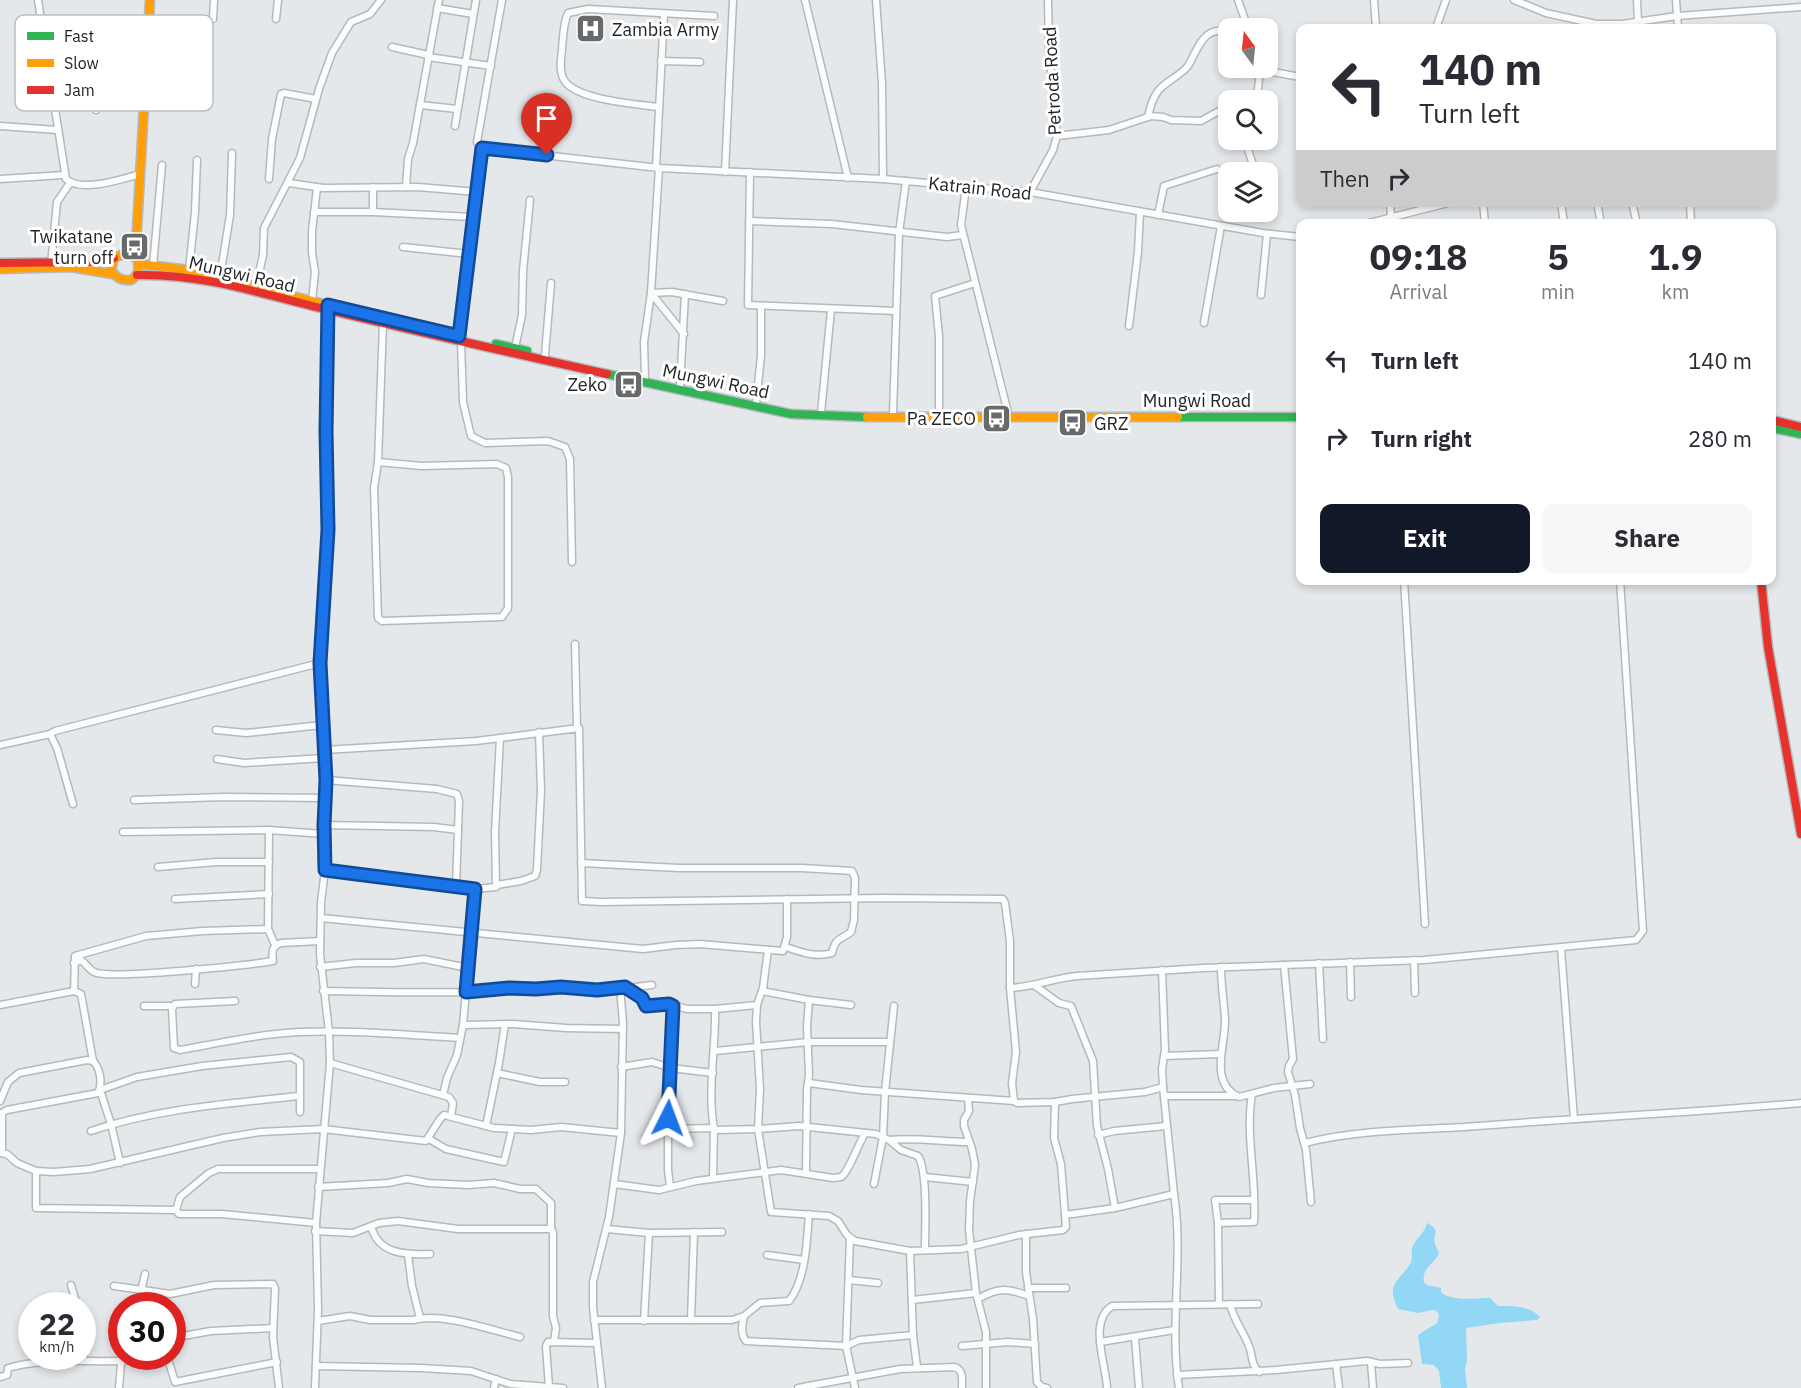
<!DOCTYPE html>
<style>
:root{--surface:#fff;--page:#f7f7f7;--text:#2b2b33;--muted:#7c7c81;--accent:#111827}
body{margin:0;font-family:"IBM Plex Sans",sans-serif;background:var(--page);color:var(--text);height:100vh;display:flex;flex-direction:column;font-size:22px;white-space:nowrap}
*{box-sizing:border-box;margin:0}
p{font-size:20px;color:var(--muted)}
.icon{flex:none;width:33px;height:33px;fill:none;stroke:currentColor;stroke-width:2;stroke-linecap:round;stroke-linejoin:round}
.map{position:relative;flex:1;overflow:hidden}
.drawer{position:absolute;left:1296px;top:219px;width:480px;height:366px;display:flex;flex-direction:column;background:var(--surface);border-radius:12px;box-shadow:0 3px 9px #0003}
.drawer>*{flex:none}
.top-card{position:absolute;left:1296px;top:24px;width:480px;height:183px;border-radius:12px;box-shadow:0 3px 9px #0003;background:#fff;color:var(--text);overflow:hidden}
.needle{width:39px;rotate:345deg}
.buttons{position:absolute;left:1218px;top:18px;display:grid;gap:12px}
.buttons a{display:grid;place-items:center;width:60px;height:60px;border-radius:12px;background:var(--surface);box-shadow:0 3px 9px #0003;font-size:30px}
.speed{position:absolute;left:18px;top:1292px;display:flex;gap:12px;font-size:30px;font-weight:700;text-align:center}
.speed>*{display:grid;place-content:center;width:78px;height:78px;border-radius:50%;background:var(--surface);box-shadow:0 3px 9px #0003;line-height:1}
.speed small{font-size:15px;font-weight:400}
.speed .limit{border:9px solid #d22;background:#fff;color:#111}
.pin{position:absolute;display:grid;place-items:center;width:51px;height:51px;color:#fff;margin:-62px -26px;border-radius:50% 50% 50% 0;rotate:-45deg;box-shadow:0 0 6px #0007}
.pin .icon{rotate:45deg}
.me{position:absolute;width:66px;margin:-33px;rotate:3deg;stroke-linejoin:round;filter:drop-shadow(0 0 4px #0008)}
.turn{display:flex;align-items:center;gap:21px;height:126px;padding:0 24px;font-size:27px}
.turn .icon{width:78px;height:78px;stroke-width:2.5}
.turn b{display:block;font-size:42px;line-height:51px}
.then{display:flex;align-items:center;height:57px;padding:0 24px;background:#0003;gap:12px;font-size:22px}
.eta{display:flex;justify-content:space-evenly;align-items:center;height:102px;text-align:center}
.eta b{font-size:36px;font-weight:700;line-height:42px}
.button{display:flex;gap:12px;margin-top:auto;padding:12px 24px}
.button a{flex:1;height:69px;border-radius:12px;background:var(--accent);color:#fff;font-size:24px;font-weight:700;line-height:69px;text-align:center}
.button a+a{background:var(--page);color:var(--text)}
ul{padding:0;list-style:none}
li{display:flex;align-items:center;gap:18px;height:78px;padding:0 24px}
li div{flex:1}
li b{display:block;font-size:22px}
li em{font-style:normal}
.map>svg:first-child{display:block}
</style>
<div class="map">
<svg width="1801" height="1388" viewBox="0 0 1801 1388">
<rect width="100%" height="100%" fill="#e5e8eb"/>
<path fill="#92d8f6" d="M 1427,1223 C 1442,1231 1432,1233 1435,1244 C 1436,1247 1438,1250 1439,1253 C 1435,1264 1421,1268 1424,1282 L 1427,1285 L 1441,1288 L 1441,1292 C 1452,1302 1475,1298 1490,1298 L 1498,1306 C 1513,1306 1528,1305 1540,1317 L 1537,1320 L 1500,1323 L 1466,1328 L 1467,1361 L 1465,1369 L 1467,1388 L 1441,1388 L 1439,1371 L 1434,1365 L 1422,1364 L 1418,1335 L 1437,1323 L 1439,1315 L 1437,1311 L 1433,1310 L 1418,1313 L 1398,1309 C 1386,1283 1397,1284 1410,1264 C 1414,1258 1410,1252 1413,1246 C 1416,1238 1425,1233 1427,1223 Z"/>
<g fill="none" stroke-linecap="round" stroke-linejoin="round">
<defs>
<g id="street">
<path d="M 38,0 L 66,179 C 81,193 122,179 140,174"/>
<polyline points="502,0 477,142 482,148 659,168 883,179 1030,192 1263,233 1300,237"/>
<polyline points="805,0 848,178"/>
<polyline points="876,0 882,83 883,179"/>
<polyline points="1238,0 1248,28"/>
<polyline points="1374,0 1376,28"/>
<polyline points="1514,0 1546,13 1596,24 1622,24 1677,16 1801,7"/>
<polyline points="1637,0 1638,22"/>
<polyline points="1676,0 1678,28"/>
<polyline points="437,8 473,14"/>
<polyline points="213,19 214,0"/>
<polyline points="276,19 278,0"/>
<polyline points="42,27 84,31 86,33 86,57 92,72 96,110"/>
<polyline points="1436,28 1446,0"/>
<polyline points="392,47 428,55"/>
<polyline points="428,57 491,66"/>
<polyline points="661,61 700,62"/>
<polyline points="1264,68 1273,72 1300,77"/>
<path d="M 1245,100 C 1263,96 1257,82 1260,68"/>
<polyline points="420,105 457,109"/>
<path d="M 659,107 C 637,104 572,100 563,78 C 559,69 561,59 562,50 C 563,37 563,24 568,13 L 588,9 L 714,16"/>
<path d="M 1148,117 C 1150,107 1152,99 1158,91 C 1166,81 1180,76 1188,66 C 1195,55 1202,31 1218,31"/>
<polyline points="0,126 57,130"/>
<polyline points="455,126 476,0"/>
<polyline points="1057,136 1109,130 1151,116 1163,117 1171,120 1201,121 1228,106"/>
<polyline points="1245,140 1253,165"/>
<polyline points="656,168 664,14"/>
<polyline points="725,172 733,0"/>
<polyline points="750,172 748,305 896,311"/>
<polyline points="0,179 64,175"/>
<polyline points="269,179 272,139 281,94 284,93 316,99"/>
<polyline points="289,183 323,188 418,187 477,192"/>
<polyline points="373,187 373,212 473,217"/>
<polyline points="406,187 408,159 413,143 439,0"/>
<polyline points="966,187 961,225 1008,413"/>
<polyline points="1030,192 1053,150 1057,136 1049,51 1048,0"/>
<polyline points="1390,202 1391,217"/>
<polyline points="1483,202 1485,224"/>
<polyline points="1561,202 1564,224"/>
<polyline points="1597,202 1601,224"/>
<polyline points="1632,202 1637,224"/>
<polyline points="1690,202 1691,224"/>
<polyline points="314,212 373,212"/>
<polyline points="1158,215 1164,186 1217,169"/>
<polyline points="749,221 832,224 947,237 963,235"/>
<polyline points="1365,224 1452,202"/>
<polyline points="403,247 469,254"/>
<polyline points="51,265 57,202 70,183"/>
<polyline points="153,266 162,165"/>
<polyline points="189,270 195,212 197,160"/>
<polyline points="220,277 230,215 232,153"/>
<polyline points="256,287 263,255 264,228 300,158 319,89 332,53 351,22 370,14 381,0"/>
<polyline points="651,293 672,292 723,301"/>
<polyline points="651,293 684,334"/>
<polyline points="1261,295 1267,234"/>
<polyline points="312,301 315,272 312,253 312,231 317,188"/>
<polyline points="1204,323 1221,226"/>
<polyline points="1129,326 1138,252 1140,212"/>
<polyline points="459,336 482,148"/>
<polyline points="461,342 463,402 471,436 485,443 548,441 565,447 570,459 572,562"/>
<polyline points="515,348 522,315 523,271 530,200"/>
<polyline points="545,355 551,283"/>
<polyline points="645,379 644,342 651,293 659,168"/>
<polyline points="680,387 685,294"/>
<polyline points="756,403 761,356 761,306"/>
<polyline points="821,413 831,310"/>
<polyline points="893,413 899,233 906,181"/>
<polyline points="939,413 939,336 935,296 975,283"/>
<polyline points="378,462 422,466 497,464 506,468 508,477 508,608 502,617 382,621 378,618 374,488 378,462 383,323"/>
<polyline points="1404,580 1425,924"/>
<polyline points="575,644 577,727"/>
<polyline points="216,730 246,733 322,725"/>
<polyline points="50,734 57,748 73,804"/>
<polyline points="0,745 50,734 55,731 320,663"/>
<polyline points="324,750 476,741 579,728 582,901 602,902 882,898 1003,899 1005,903 1010,941 1010,988 1016,1052 1012,1083 1014,1101 1017,1103 1055,1102 1072,1099 1145,1092 1163,1087"/>
<polyline points="217,759 244,763 324,758"/>
<polyline points="326,780 437,789 457,794 459,801 456,887"/>
<polyline points="134,800 223,797 326,798"/>
<polyline points="324,825 434,827 458,830"/>
<polyline points="269,830 268,929 275,945"/>
<polyline points="123,832 269,830 324,834"/>
<path d="M 581,863 L 679,868 L 802,868 L 852,871 L 855,878 L 854,920 L 851,932 C 839,941 836,937 832,953 C 816,958 801,952 786,947"/>
<polyline points="158,867 216,862 269,862"/>
<polyline points="325,870 441,886 475,889 496,887 495,832 500,738"/>
<polyline points="497,885 521,881 535,876 537,870 541,790 539,732"/>
<polyline points="175,899 269,894"/>
<polyline points="321,918 643,949 676,945 700,944 783,951 787,937 787,899"/>
<polyline points="1561,948 1574,1119"/>
<polyline points="768,950 763,988 757,1005 756,1022 760,1089 758,1129 771,1212 829,1216 838,1221 847,1235 855,1241 910,1251 961,1249 1019,1235 1063,1230 1066,1227 1061,1164 1054,1138 1055,1102"/>
<polyline points="1414,960 1415,993"/>
<polyline points="1350,962 1351,997"/>
<path d="M 74,963 L 81,960 C 85,963 90,970 94,972 C 109,980 249,965 273,961 C 272,952 271,947 281,943 L 320,941"/>
<polyline points="1319,963 1323,1039"/>
<polyline points="1284,965 1293,1059 1289,1066 1288,1072 1295,1095 1300,1128 1306,1150 1311,1202"/>
<polyline points="320,967 356,963 394,963 424,959 468,968"/>
<path d="M 1221,967 C 1221,985 1224,1002 1225,1019 C 1226,1044 1208,1083 1239,1097 L 1274,1088 L 1310,1084"/>
<polyline points="1162,970 1165,1050 1162,1069 1163,1087 1174,1194"/>
<polyline points="195,984 196,969"/>
<polyline points="1034,985 1059,1003 1071,1006 1093,1061 1097,1126 1108,1169 1115,1208"/>
<polyline points="628,988 652,985"/>
<path d="M 1010,988 C 1034,987 1054,978 1077,976 L 1203,968 L 1424,960 L 1636,940 L 1643,931 L 1620,580"/>
<polyline points="74,991 75,956 146,936 203,931 268,929"/>
<path d="M 323,991 C 370,992 418,993 465,992 C 480,992 496,989 511,988 C 549,987 587,990 625,987 L 642,998 L 646,1006 L 669,1004 L 687,1009 L 715,1009 L 757,1005"/>
<polyline points="762,991 809,1000 851,1005"/>
<path d="M 235,1001 L 175,1004 L 172,1009 L 174,1048 L 180,1050 C 220,1043 259,1034 299,1032 C 353,1030 407,1035 460,1038"/>
<polyline points="0,1005 74,991 81,994 93,1061"/>
<polyline points="144,1006 173,1006"/>
<path d="M 715,1009 C 716,1049 707,1089 714,1128 L 717,1130 L 758,1129 L 799,1126 L 876,1134 L 889,1140 L 901,1150 L 918,1156 C 928,1171 925,1228 925,1249"/>
<polyline points="463,1025 513,1024 566,1028 622,1029"/>
<polyline points="715,1051 808,1042 890,1042"/>
<polyline points="1164,1056 1220,1054"/>
<polyline points="330,1063 449,1097 453,1103 451,1116"/>
<polyline points="621,1067 652,1062 671,1068 713,1073"/>
<polyline points="497,1073 540,1082 565,1082"/>
<polyline points="809,1083 861,1090 1014,1101"/>
<polyline points="443,1095 447,1078 457,1055 463,1025 475,889"/>
<polyline points="1164,1096 1236,1096"/>
<polyline points="968,1098 969,1111 964,1120 964,1126 972,1149 975,1165 970,1201 969,1230 976,1293 986,1332 986,1388"/>
<path d="M 0,1101 L 8,1082 L 19,1073 L 87,1060 L 93,1061 C 100,1068 103,1083 98,1093 L 7,1110 L 2,1113"/>
<polyline points="486,1126 499,1063 505,1024"/>
<polyline points="669,1129 714,1128 713,1178"/>
<path d="M 91,1131 C 158,1108 229,1104 298,1096"/>
<polyline points="1098,1135 1114,1131 1166,1126"/>
<polyline points="429,1139 446,1149 504,1162 512,1129"/>
<path d="M 889,1140 C 916,1137 942,1142 969,1142"/>
<path d="M 1305,1143 C 1356,1130 1411,1130 1464,1127 C 1576,1118 1689,1113 1801,1103"/>
<polyline points="2,1152 2,1113"/>
<polyline points="0,1153 7,1154 17,1163 36,1171 54,1172 90,1169 223,1138 260,1132 323,1129 426,1141 440,1119 444,1115 494,1128 531,1130 561,1127 621,1133"/>
<polyline points="120,1163 111,1124 100,1090 137,1077 202,1066 291,1057 300,1062 300,1112"/>
<polyline points="36,1171 36,1208 176,1210"/>
<polyline points="806,1173 807,1089 809,1075 807,1026 809,1000"/>
<polyline points="925,1177 973,1182"/>
<path d="M 614,1184 L 659,1190 L 696,1181 L 781,1170 L 833,1178 L 841,1177 C 848,1173 859,1143 865,1133"/>
<polyline points="874,1184 883,1137 885,1092 894,1006"/>
<polyline points="318,1187 388,1183 407,1179 428,1183 468,1185 494,1183 520,1189 536,1189 551,1203 551,1229"/>
<polyline points="670,1187 668,1170 668,1118 673,1006"/>
<path d="M 1065,1215 L 1115,1208 L 1174,1194 C 1184,1259 1169,1323 1179,1388"/>
<polyline points="316,1223 222,1214 179,1214 176,1210 180,1197 209,1173 218,1169 320,1169"/>
<path d="M 1218,1223 L 1254,1222 C 1257,1179 1245,1136 1252,1094"/>
<path d="M 371,1226 C 378,1254 405,1255 430,1254"/>
<polyline points="607,1229 649,1233 722,1232"/>
<polyline points="315,1231 353,1233 379,1223 398,1221 458,1229 551,1229 553,1232 553,1316 556,1328 554,1341"/>
<polyline points="1026,1234 1026,1272 1033,1319 1037,1382 1042,1387 1047,1388"/>
<polyline points="910,1251 913,1335 917,1367"/>
<polyline points="408,1255 412,1286 420,1318"/>
<polyline points="767,1255 804,1260"/>
<polyline points="145,1274 142,1287 143,1290 170,1294 214,1285 273,1284 275,1288 273,1337 279,1388"/>
<polyline points="849,1280 878,1283"/>
<polyline points="71,1285 77,1305"/>
<polyline points="114,1286 143,1290"/>
<polyline points="1028,1288 1066,1288"/>
<path d="M 978,1299 C 998,1287 1007,1288 1029,1296"/>
<polyline points="912,1300 976,1293"/>
<polyline points="1219,1304 1218,1223 1215,1200 1254,1200"/>
<path d="M 1230,1304 C 1234,1322 1245,1333 1250,1349 C 1253,1359 1251,1364 1259,1372"/>
<path d="M 744,1316 C 742,1324 740,1334 746,1341 L 846,1346 L 850,1238"/>
<path d="M 413,1320 C 443,1312 490,1330 520,1337"/>
<path d="M 594,1320 L 732,1320 L 744,1316 L 760,1303 L 789,1301 C 806,1280 807,1239 809,1214"/>
<polyline points="691,1320 694,1232"/>
<polyline points="318,1321 350,1316 370,1320 413,1320"/>
<polyline points="644,1321 649,1233"/>
<polyline points="172,1338 211,1331 273,1328"/>
<polyline points="1135,1338 1139,1388"/>
<polyline points="1100,1342 1174,1330"/>
<polyline points="962,1346 1008,1342 1035,1344"/>
<polyline points="82,1348 84,1361"/>
<polyline points="167,1356 175,1382 277,1362"/>
<polyline points="118,1361 121,1363 119,1388"/>
<polyline points="1371,1362 1373,1388"/>
<polyline points="1336,1364 1339,1388"/>
<polyline points="316,1366 421,1368 471,1371 510,1384 563,1388"/>
<polyline points="1177,1375 1276,1370 1367,1361 1380,1364 1408,1363"/>
<path d="M 0,1377 L 7,1375 L 8,1368 C 41,1358 82,1362 116,1361 C 131,1361 147,1358 162,1356"/>
<polyline points="549,1387 546,1346 548,1342 597,1343"/>
<polyline points="315,1388 318,1309 316,1223 330,1063 329,1032 320,954 321,902 325,870 324,825 326,790 320,663 328,530 326,431 328,305"/>
<polyline points="494,1388 496,1379"/>
<polyline points="602,1388 593,1307 593,1282 609,1217 621,1133 623,1023 620,987"/>
<path d="M 798,1388 L 900,1369 L 955,1367 C 964,1371 962,1380 962,1388"/>
<polyline points="855,1388 846,1346 859,1340 913,1335"/>
<path d="M 1107,1388 C 1106,1364 1088,1321 1112,1306 L 1258,1304"/>
</g>
<g id="fast">
<polyline points="496,344 527,351"/>
<polyline points="607,374 791,414 867,417"/>
<polyline points="1178,417 1300,417"/>
<polyline points="1772,428 1801,434"/>
</g>
<g id="slow">
<path d="M 136,258 L 126,253 L 114,258 L 111,270 C 116,278 122,281 131,280 C 144,272 136,260 136,246 L 150,0"/>
<polyline points="139,264 189,270 320,303"/>
<polyline points="0,269 71,267 112,274"/>
<polyline points="867,417 1178,417"/>
</g>
<g id="jam">
<polyline points="0,263 92,262 114,258"/>
<path d="M 137,275 C 203,273 269,296 333,311 C 424,333 516,354 607,374"/>
<polyline points="1772,420 1801,427"/>
<polyline points="1761,580 1768,647 1801,834"/>
</g>
</defs>
<use href="#street" stroke="#b6b8bb" stroke-width="9"/>
<use href="#fast" stroke="#b6b8bb" stroke-width="11"/>
<use href="#slow" stroke="#b6b8bb" stroke-width="11"/>
<use href="#jam" stroke="#b6b8bb" stroke-width="11"/>
<use href="#street" stroke="#fbfcfc" stroke-width="6"/>
<use href="#fast" stroke="#30b455" stroke-width="8"/>
<use href="#slow" stroke="#ff9f0a" stroke-width="8"/>
<use href="#jam" stroke="#e5322d" stroke-width="8"/>
</g>
<g fill="none" stroke-linecap="round" stroke-linejoin="round">
<defs>
<polyline id="route" points="547,155 482,148 459,336 328,305 326,431 328,530 320,663 326,780 324,825 325,870 475,889 466,992 509,988 536,989 561,987 597,990 625,987 642,998 646,1006 669,1004 673,1006 668,1118"/>
</defs>
<use href="#route" stroke="#114b97" stroke-width="15"/>
<use href="#route" stroke="#1a73e8" stroke-width="10"/>
</g>
<defs>
<symbol id="hospital-square" viewBox="-11 -11 22 22"><rect x="-9" y="-9" width="18" height="18" rx="4" fill="#67696b" stroke="#fff"/><path d="M-5-5h3v3.5h4V-5h3V5h-3V1.5h-4V5h-3Z" fill="#fff"/></symbol>
<symbol id="bus-square" viewBox="-11 -11 22 22"><rect x="-9" y="-9" width="18" height="18" rx="4" fill="#67696b" stroke="#fff"/><path d="M-5-6H5V4H4V6H2V4H-2V6H-4V4H-5ZM-3.5-4V0h7V-4ZM-3.5 1.2v1.5H-2V1.2ZM2 1.2v1.5H3.5V1.2Z" fill="#fff"/></symbol>
</defs>
<g fill-rule="evenodd">
<use href="#hospital-square" x="574" y="12" width="33" height="33"/>
<use href="#bus-square" x="118" y="230" width="33" height="33"/>
<use href="#bus-square" x="612" y="368" width="33" height="33"/>
<use href="#bus-square" x="980" y="402" width="33" height="33"/>
<use href="#bus-square" x="1056" y="406" width="33" height="33"/>
</g>
<g text-anchor="middle" dominant-baseline="central" stroke-width="6" stroke-linejoin="round" paint-order="stroke">
<g font-size="18" fill="#232426" stroke="#fff" text-anchor="end">
<text x="612" y="29" text-anchor="start">Zambia Army</text>
<text x="113" y="236">Twikatane<tspan x="113" dy="21">turn off</tspan></text>
<text x="607" y="384">Zeko</text>
<text x="976" y="418">Pa ZECO</text>
<text x="1094" y="423" text-anchor="start">GRZ</text>
</g>
<g font-size="18" fill="#232426" stroke="#fff">
<text transform="translate(1052 81) rotate(-93)">Petroda Road</text>
<text transform="translate(980 188) rotate(6)">Katrain Road</text>
<text transform="translate(242 274) rotate(13)">Mungwi Road</text>
<text transform="translate(716 381) rotate(12)">Mungwi Road</text>
<text x="1197" y="400">Mungwi Road</text>
</g>
</g>
<rect x="15" y="15" width="198" height="96" rx="9" fill="#fff" stroke="#bdbdbe" stroke-width="1.5"/>
<rect x="27" y="32" width="27" height="8" fill="#30b455"/>
<rect x="27" y="59" width="27" height="8" fill="#ff9f0a"/>
<rect x="27" y="86" width="27" height="8" fill="#e5322d"/>
<g font-size="16" fill="#232426">
<text x="64" y="42">Fast</text>
<text x="64" y="69">Slow</text>
<text x="64" y="96">Jam</text>
</g>
</svg>
<div class="buttons">
<a><svg class="needle" viewBox="-14 -14 28 28"><path d="M0-13l5 13h-10z" fill="#e53935"/><path d="M0 13l5-13h-10z" fill="#7c7c81"/></svg></a>
<a><svg class="icon" aria-label="search" viewBox="0 0 24 24"><circle cx="10" cy="10" r="6"/><path d="M15 15l6 6"/></svg></a>
<a><svg class="icon" aria-label="layers" viewBox="0 0 24 24"><path d="M12 4l9 5-9 5-9-5zM3 14l9 5 9-5"/></svg></a>
</div>
<div class="speed"><div>22<small>km/h</small></div><div class="limit">30</div></div>
<div class="pin" style="left:547px;top:155px;background:#d93025"><svg class="icon" aria-label="arrive" viewBox="0 0 24 24"><path d="M6 21V4h12l-3 4 3 4H6"/></svg></div>
<svg class="me" style="left:668px;top:1118px" viewBox="-20 -20 40 40"><path d="M0-17L14 15 0 8-14 15z" fill="#1a73e8" stroke="#fff" stroke-width="4"/></svg>
<div class="top-card">
<div class="turn"><svg class="icon" aria-label="left" viewBox="0 0 24 24"><path d="M17 20v-9H6M10 6l-5 5 5 5"/></svg><div><b>140 m</b>Turn left</div></div>
<div class="then">Then<svg class="icon" aria-label="right" viewBox="0 0 24 24"><path d="M7 20v-9h11M14 6l5 5-5 5"/></svg></div>
</div>
<section class="drawer">
<div class="eta">
<div><b>09:18</b><p>Arrival</p></div>
<div><b>5</b><p>min</p></div>
<div><b>1.9</b><p>km</p></div>
</div>
<ul>
<li><svg class="icon" aria-label="left" viewBox="0 0 24 24"><path d="M17 20v-9H6M10 6l-5 5 5 5"/></svg><div><b>Turn left</b></div><em>140 m</em></li>
<li><svg class="icon" aria-label="right" viewBox="0 0 24 24"><path d="M7 20v-9h11M14 6l5 5-5 5"/></svg><div><b>Turn right</b></div><em>280 m</em></li>
</ul>
<div class="button"><a>Exit</a><a>Share</a></div>
</section>
</div>
